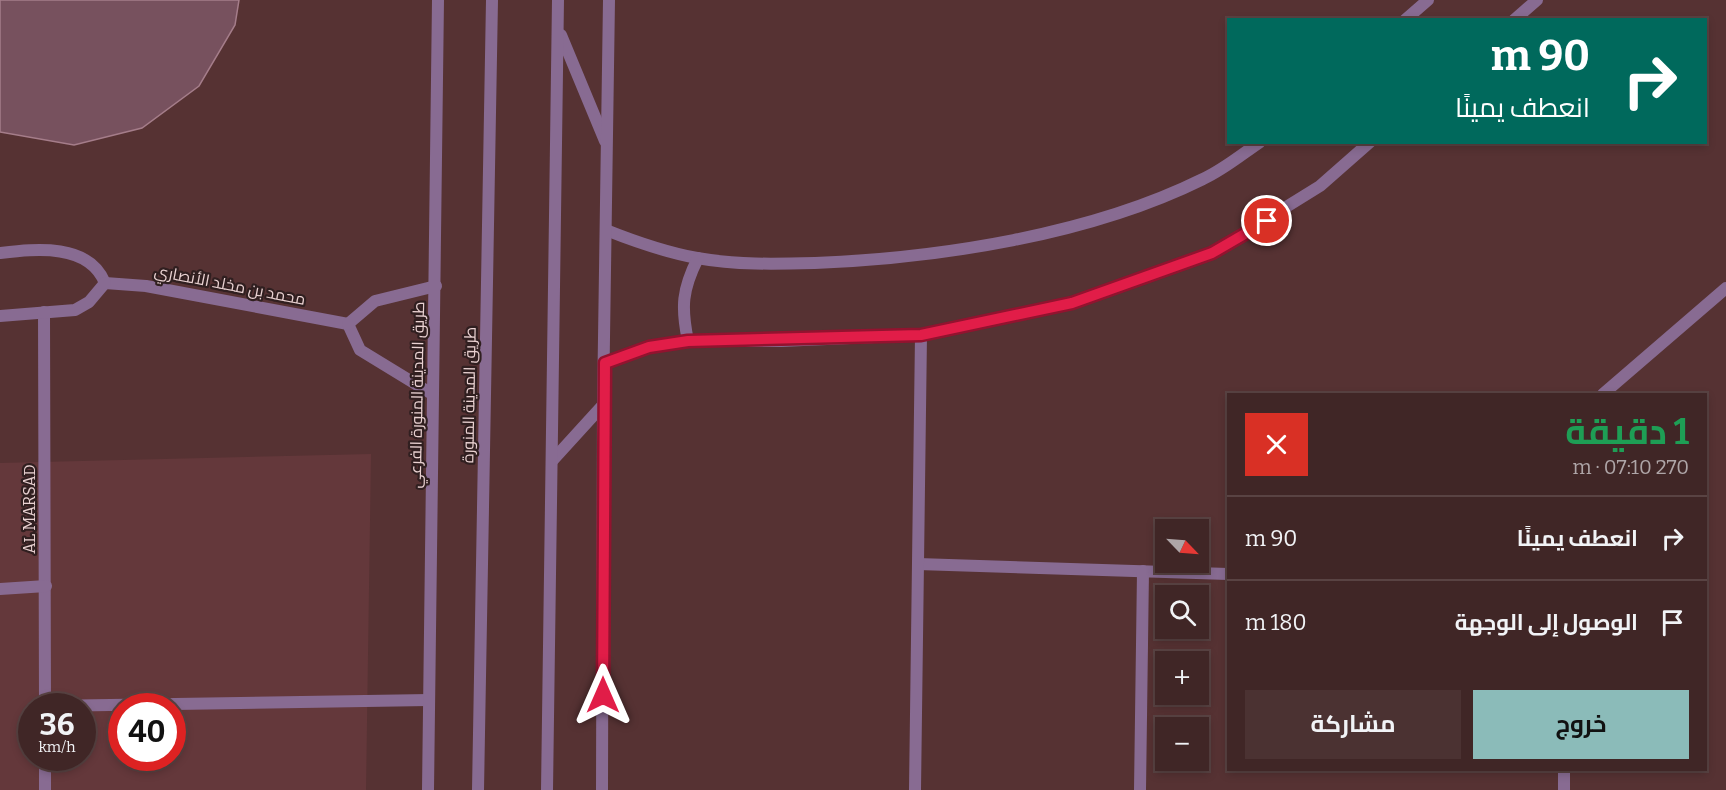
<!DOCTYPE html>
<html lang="ar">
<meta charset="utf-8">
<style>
:root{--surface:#402626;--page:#4b3232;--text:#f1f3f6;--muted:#aea5a7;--line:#594343;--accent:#8bbbb9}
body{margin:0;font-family:Bitter,Cairo,serif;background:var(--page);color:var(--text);direction:rtl;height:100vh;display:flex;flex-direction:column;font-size:22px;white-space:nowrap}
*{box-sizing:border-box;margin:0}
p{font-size:20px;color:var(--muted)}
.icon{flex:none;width:33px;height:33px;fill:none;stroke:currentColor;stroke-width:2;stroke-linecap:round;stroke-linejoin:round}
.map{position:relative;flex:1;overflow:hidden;direction:ltr}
.drawer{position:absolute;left:1227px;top:393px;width:480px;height:378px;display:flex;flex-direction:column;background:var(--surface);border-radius:0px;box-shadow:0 3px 9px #0003,0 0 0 2px var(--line);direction:rtl}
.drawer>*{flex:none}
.banner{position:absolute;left:1227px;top:18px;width:480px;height:126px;border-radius:0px;box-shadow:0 3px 9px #0003,0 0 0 2px var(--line);direction:rtl;background:#00695c;color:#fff;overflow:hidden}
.needle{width:39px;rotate:115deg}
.fabs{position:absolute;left:1155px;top:519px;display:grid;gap:12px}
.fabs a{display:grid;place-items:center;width:54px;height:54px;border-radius:0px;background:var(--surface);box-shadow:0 3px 9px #0003,0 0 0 2px var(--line);font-size:30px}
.speed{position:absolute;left:18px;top:693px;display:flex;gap:12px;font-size:30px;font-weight:700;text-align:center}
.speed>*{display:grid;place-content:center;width:78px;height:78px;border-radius:50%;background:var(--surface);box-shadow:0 3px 9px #0003,0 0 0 2px var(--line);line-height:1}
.speed small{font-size:15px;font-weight:400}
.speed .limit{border:9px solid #d22;background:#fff;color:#111}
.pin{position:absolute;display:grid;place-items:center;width:51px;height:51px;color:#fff;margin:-26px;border:3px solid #fff;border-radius:50%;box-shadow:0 2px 6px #0007}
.me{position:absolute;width:66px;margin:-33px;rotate:0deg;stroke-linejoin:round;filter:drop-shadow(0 0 4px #0008)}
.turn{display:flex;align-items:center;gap:21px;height:126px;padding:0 18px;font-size:27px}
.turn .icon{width:78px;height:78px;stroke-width:2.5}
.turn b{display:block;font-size:42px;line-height:51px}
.round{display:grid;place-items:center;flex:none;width:63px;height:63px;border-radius:0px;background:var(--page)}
.overview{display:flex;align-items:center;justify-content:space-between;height:102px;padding:0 18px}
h1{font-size:36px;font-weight:700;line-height:45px;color:#1e9e55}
.cta{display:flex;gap:12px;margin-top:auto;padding:12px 18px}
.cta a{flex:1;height:69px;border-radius:0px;background:var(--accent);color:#111;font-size:24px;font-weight:700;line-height:69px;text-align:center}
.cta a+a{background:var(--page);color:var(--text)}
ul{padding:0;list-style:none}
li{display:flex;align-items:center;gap:18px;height:84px;padding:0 18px;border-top:2px solid var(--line)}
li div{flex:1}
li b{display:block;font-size:22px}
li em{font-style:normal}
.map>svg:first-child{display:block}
</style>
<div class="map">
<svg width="1726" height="790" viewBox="0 0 1726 790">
<rect width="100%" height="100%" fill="#563233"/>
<path fill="#64383b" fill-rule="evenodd" d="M 371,454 L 366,790 L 0,790 L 0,463 ZM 32,706 L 82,706 L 82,758 L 32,758 ZM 122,706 L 172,706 L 172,758 L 122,758 Z"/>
<polygon fill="#77515e" stroke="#a57d8a" stroke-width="1.5" points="0,0 239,0 235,25 199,86 142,128 74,145 0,132"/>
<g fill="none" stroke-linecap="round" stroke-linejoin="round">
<g stroke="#886b92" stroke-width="12">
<polyline points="44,312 45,706 429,700"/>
<polyline points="1603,394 1726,288"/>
<polyline points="918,564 1228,574"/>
<polyline points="0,589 46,586"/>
<polyline points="1564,770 1564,790"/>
<polyline points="45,790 45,758"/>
<polyline points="915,790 921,335"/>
<polyline points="1140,790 1143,571"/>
</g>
<g stroke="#886b92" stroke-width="12">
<polyline points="1405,20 1428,0"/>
<polyline points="1514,20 1537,0"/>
<polyline points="561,35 605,141"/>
<path d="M 606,230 C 636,242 665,252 697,258 C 736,265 775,264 815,263 C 940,258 1090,235 1203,179 C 1223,170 1241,155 1260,142"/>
<path d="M 0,253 C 36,249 89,243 105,283"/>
<polyline points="105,283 146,286 348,324"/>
<polyline points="0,316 75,310 89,302 105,283"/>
<polyline points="348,324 360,350 432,394"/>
<polyline points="348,324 375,301 436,286"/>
<path d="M 688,341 C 681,307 682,290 698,258"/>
<polyline points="605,363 649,347 688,341 780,341 921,335 1072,303 1212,253 1320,186 1370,142"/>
<polyline points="552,461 603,405"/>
<polyline points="428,790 438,0"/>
<polyline points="478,790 492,0"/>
<polyline points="547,790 558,0"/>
<polyline points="602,790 603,405 609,0"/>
</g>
</g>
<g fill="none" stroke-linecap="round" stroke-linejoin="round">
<defs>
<polyline id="route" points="603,695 605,363 649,347 688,341 921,335 1072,303 1212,253 1267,221"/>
</defs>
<use href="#route" stroke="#92132f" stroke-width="15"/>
<use href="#route" stroke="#e11d48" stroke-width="10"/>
</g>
<g text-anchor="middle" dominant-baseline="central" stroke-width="4.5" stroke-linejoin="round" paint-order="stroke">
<g font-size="16" fill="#ead2d2" stroke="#301f20">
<text transform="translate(230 285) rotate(11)">محمد بن مخلد الأنصاري</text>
<text transform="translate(417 395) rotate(-89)">طريق المدينة المنورة الفرعي</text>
<text transform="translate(469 395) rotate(-89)">طريق المدينة المنورة</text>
<text transform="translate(29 509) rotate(-90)">AL MARSAD</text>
</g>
</g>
</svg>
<div class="fabs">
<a><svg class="needle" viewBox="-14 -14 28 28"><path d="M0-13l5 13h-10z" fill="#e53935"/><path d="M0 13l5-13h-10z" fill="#aea5a7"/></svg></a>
<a><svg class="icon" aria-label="search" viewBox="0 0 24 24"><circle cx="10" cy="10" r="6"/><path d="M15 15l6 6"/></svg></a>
<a>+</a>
<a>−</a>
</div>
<div class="speed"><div>36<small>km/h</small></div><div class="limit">40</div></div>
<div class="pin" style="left:1267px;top:221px;background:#d93025"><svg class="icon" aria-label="arrive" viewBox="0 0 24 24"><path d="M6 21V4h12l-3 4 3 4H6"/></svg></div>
<svg class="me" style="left:603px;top:695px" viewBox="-20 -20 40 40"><path d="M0-17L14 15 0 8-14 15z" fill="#e11d48" stroke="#fff" stroke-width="4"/></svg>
<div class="banner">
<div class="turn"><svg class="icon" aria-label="right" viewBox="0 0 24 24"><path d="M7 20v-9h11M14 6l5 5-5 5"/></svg><div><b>90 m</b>انعطف يمينًا</div></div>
</div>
<section class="drawer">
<div class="overview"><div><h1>1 دقيقة</h1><p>270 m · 07:10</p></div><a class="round" style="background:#d93025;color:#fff"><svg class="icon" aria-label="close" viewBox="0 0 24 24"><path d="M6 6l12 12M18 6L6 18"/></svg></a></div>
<ul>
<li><svg class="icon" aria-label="right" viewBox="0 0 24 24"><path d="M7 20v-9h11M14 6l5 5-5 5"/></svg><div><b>انعطف يمينًا</b></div><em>90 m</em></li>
<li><svg class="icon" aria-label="arrive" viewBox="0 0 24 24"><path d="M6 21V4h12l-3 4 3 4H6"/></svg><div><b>الوصول إلى الوجهة</b></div><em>180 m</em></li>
</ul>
<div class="cta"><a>خروج</a><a>مشاركة</a></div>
</section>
</div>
